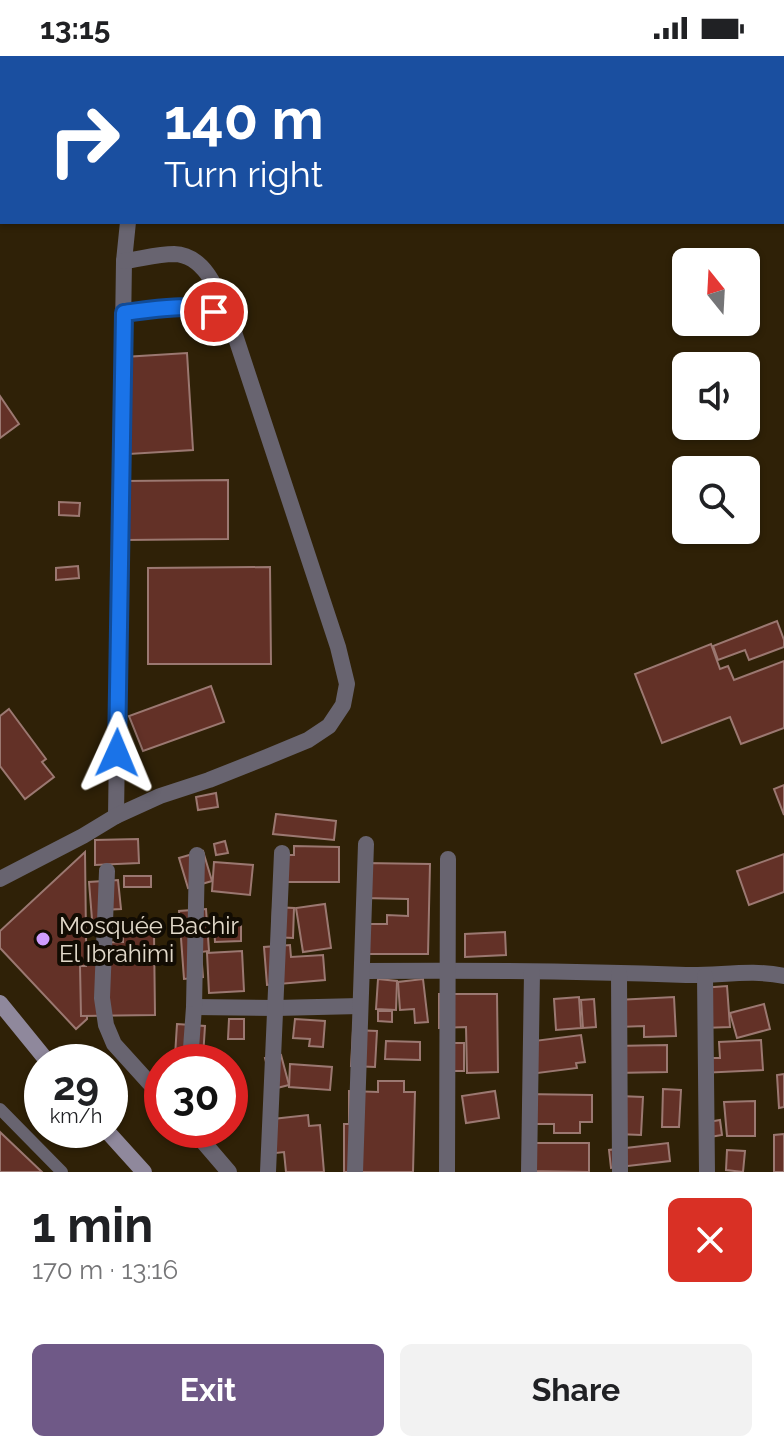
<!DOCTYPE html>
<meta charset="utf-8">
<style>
:root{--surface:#fff;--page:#f2f2f2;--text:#202124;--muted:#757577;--accent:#6f5987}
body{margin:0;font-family:Raleway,sans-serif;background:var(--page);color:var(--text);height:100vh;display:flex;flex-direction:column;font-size:30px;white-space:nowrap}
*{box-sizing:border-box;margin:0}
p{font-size:26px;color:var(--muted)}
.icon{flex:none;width:44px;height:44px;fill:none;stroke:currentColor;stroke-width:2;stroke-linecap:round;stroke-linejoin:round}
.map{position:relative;height:1116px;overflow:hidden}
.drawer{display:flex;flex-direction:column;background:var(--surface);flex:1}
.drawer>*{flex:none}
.guide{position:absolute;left:0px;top:0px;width:784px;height:168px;box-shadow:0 2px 6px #0004;background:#1a4fa0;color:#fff;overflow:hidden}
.needle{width:52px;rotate:342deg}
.controls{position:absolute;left:672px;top:192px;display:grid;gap:16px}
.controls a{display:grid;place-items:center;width:88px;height:88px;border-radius:12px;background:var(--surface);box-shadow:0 2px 6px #0004;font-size:40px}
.speed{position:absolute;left:24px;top:988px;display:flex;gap:16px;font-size:40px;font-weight:700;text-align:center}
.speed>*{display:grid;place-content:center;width:104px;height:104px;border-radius:50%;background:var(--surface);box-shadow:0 2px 6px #0004;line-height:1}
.speed small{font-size:20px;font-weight:400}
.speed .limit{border:12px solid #d22;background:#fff;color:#111}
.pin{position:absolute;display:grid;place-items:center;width:68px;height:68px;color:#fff;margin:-34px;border:4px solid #fff;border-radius:50%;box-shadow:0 2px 8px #0007}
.me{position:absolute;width:88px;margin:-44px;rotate:1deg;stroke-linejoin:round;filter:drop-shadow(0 0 6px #0008)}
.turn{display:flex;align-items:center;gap:28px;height:168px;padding:0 32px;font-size:36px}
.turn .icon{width:104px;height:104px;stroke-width:2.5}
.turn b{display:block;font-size:56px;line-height:68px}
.round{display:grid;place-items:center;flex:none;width:84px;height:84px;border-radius:12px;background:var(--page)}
.overview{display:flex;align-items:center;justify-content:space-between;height:136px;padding:0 32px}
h1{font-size:48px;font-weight:700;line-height:60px}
.action{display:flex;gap:16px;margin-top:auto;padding:16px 32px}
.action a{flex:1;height:92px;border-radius:12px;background:var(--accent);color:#fff;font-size:32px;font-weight:700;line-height:92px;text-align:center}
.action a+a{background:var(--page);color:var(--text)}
.status{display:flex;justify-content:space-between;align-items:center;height:56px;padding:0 40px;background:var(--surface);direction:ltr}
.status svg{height:22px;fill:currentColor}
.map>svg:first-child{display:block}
</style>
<div class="status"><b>13:15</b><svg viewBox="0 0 49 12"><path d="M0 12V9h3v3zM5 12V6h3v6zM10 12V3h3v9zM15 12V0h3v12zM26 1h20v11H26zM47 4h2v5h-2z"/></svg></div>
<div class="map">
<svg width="784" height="1116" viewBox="0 0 784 1116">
<rect width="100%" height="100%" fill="#2f2107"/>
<g fill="#633127" stroke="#9b7871" stroke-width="2">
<polygon points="0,0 72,0 72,2 2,2 2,38 0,38"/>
<rect x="120" y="0" width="97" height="2"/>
<polygon points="187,297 193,394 129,398 124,301"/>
<polygon points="0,340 19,368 0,382"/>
<polygon points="228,424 228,483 126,484 125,425"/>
<polygon points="59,446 80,447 79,460 59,459"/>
<polygon points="78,510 79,522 56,524 56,512"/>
<polygon points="270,511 271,608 148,608 148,512"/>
<polygon points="777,565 784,584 784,591 749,604 745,594 718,604 713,590"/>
<polygon points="711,588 720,613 728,610 734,624 784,605 784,672 741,688 730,661 662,687 635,618"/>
<polygon points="211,630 224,666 143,695 129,660"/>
<polygon points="9,653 46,703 42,706 54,721 25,743 0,710 0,660"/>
<polygon points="784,729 784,759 774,733"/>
<polygon points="216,737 218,751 198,754 196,741"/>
<polygon points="276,758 336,765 334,784 273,778"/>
<polygon points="138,783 139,807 95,809 95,784"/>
<polygon points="225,785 228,797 216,799 214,788"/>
<polygon points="294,790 339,791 339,826 275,826 275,799 294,799"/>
<polygon points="203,795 212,825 188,832 179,802"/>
<polygon points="85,796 87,963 76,973 0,892 0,875"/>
<polygon points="784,798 784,836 749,849 737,815"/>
<polygon points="214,806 253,809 250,839 212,835"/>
<polygon points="364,807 430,808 428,898 360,898 360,868 387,868 387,859 408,860 408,843 364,842"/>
<rect x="124" y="820" width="27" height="11"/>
<polygon points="118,824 121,853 102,854 104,875 93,876 89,826"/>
<polygon points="325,848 331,892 303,896 296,852"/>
<polygon points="273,851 294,852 293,882 272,881"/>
<polygon points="206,853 209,895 201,896 203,921 184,923 179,855"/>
<polygon points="241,866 241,885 215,886 214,867"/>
<polygon points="505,876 506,899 465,901 465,878"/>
<polygon points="123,878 154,878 155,959 81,960 80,910 86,910 86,887 123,886"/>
<polygon points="290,889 291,901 323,899 325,924 267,929 264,891"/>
<polygon points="242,895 244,935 209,937 207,897"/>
<polygon points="378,923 397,925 396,954 376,953"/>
<polygon points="423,923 428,966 415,967 414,953 400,954 398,926"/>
<polygon points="727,930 730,971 703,972 701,932"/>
<polygon points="439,938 497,938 498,1016 467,1017 466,971 439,972"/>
<polygon points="579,941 581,972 556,974 554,943"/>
<polygon points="674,941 676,980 644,981 644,970 618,971 617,944"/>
<polygon points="594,943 596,971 583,972 581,944"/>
<polygon points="764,948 770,973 737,982 730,957"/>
<polygon points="378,955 392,955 392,966 378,965"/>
<polygon points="229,963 244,963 244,983 228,983"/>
<polygon points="295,963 325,965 323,991 309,990 310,983 293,982"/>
<polygon points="177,968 205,970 203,1001 175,1000"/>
<polygon points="353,974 377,975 375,1011 351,1010"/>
<polygon points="581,979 585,1006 576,1007 577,1012 530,1018 526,986"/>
<polygon points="761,984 763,1014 701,1017 709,1002 720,1002 719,986"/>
<polygon points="386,985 420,986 420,1004 385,1003"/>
<rect x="443" y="987" width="21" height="28"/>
<polygon points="667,989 667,1016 615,1017 614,990"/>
<polygon points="281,999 289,1029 273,1033 265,1002"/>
<polygon points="290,1008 332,1011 330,1034 289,1031"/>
<polygon points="230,1012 236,1012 234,1061 230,1060"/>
<polygon points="784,1018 784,1051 779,1052 777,1019"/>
<polygon points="378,1025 404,1025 404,1036 415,1036 413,1116 344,1116 344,1068 349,1068 349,1035 378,1036"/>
<polygon points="663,1033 681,1034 679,1071 662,1071"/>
<polygon points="495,1035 499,1062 466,1067 462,1040"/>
<polygon points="524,1038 592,1039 592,1066 580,1066 580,1077 554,1077 554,1068 523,1068"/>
<polygon points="619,1040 643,1041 641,1079 617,1078"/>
<polygon points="755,1045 755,1080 727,1080 724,1046"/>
<polygon points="308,1059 309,1070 320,1069 324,1116 286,1116 284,1096 267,1098 264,1064"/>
<polygon points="720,1064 722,1079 710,1081 708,1066"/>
<polygon points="0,1076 42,1116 0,1116"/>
<polygon points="784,1078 784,1116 774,1116 774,1079"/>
<polygon points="527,1087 589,1087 589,1116 527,1115"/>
<polygon points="668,1087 670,1105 611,1112 609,1094"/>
<polygon points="727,1094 745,1095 743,1116 726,1114"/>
</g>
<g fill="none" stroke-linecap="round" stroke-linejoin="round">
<polyline stroke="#686470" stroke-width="12" points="0,1053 62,1116"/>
<g stroke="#686470" stroke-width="16">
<polyline points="0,77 2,77"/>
<path d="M 124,257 C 152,253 187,244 214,256 C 220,259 226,263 231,267"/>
<polyline points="116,760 124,205 128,166"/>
<polyline points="107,815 102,942 106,969 114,988 162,1041"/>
<path d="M 0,823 L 83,780 L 116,760 L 160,740 L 209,724 L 267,701 L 308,684 L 329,670 L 343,649 L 347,628 L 338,591 L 231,267 C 220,242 208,199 174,198 C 158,198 140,203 124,205"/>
<path d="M 362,915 C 470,914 578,915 686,919 C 718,920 753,913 784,920"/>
<polyline points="619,917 620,1116"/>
<polyline points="705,920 707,1116"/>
<polyline points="194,951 276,952 360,950"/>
<polyline points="190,1006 194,951 197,799"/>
<polyline points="193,1074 229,1116"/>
<polyline points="268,1116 282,797"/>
<polyline points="355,1116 366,788"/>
<polyline points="447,1116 448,803"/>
<polyline points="529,1116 532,916"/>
</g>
<g stroke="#8f889c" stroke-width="16">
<polyline points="0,947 48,1006"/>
<polyline points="106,1074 144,1116"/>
</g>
</g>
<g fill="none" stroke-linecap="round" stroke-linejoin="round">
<defs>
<path id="route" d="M 117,697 L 124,257 C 154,253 184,247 214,256"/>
</defs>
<use href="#route" stroke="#114b97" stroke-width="20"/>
<use href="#route" stroke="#1a73e8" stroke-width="14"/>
</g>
<circle fill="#cf9dff" stroke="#120c03" stroke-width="3" cx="43" cy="883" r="8"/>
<g text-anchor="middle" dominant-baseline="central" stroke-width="8" stroke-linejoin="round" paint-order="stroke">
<g font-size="24" fill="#e2d9ca" stroke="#120c03" text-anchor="start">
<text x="59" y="869">Mosquée Bachir<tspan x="59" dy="28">El Ibrahimi</tspan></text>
</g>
</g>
</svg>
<div class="controls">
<a><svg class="needle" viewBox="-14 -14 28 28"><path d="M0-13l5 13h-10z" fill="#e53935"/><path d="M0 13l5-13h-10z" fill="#757577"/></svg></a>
<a><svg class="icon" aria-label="sound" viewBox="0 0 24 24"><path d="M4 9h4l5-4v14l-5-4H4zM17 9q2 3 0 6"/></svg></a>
<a><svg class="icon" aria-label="search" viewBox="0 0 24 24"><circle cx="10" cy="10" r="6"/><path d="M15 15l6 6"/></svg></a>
</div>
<div class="speed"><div>29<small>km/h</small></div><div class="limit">30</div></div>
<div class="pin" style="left:214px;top:256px;background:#d93025"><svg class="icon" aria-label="arrive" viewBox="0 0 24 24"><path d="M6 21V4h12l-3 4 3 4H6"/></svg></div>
<svg class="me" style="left:117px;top:697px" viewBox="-20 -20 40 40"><path d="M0-17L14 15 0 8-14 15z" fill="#1a73e8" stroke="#fff" stroke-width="4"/></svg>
<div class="guide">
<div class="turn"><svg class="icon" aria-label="right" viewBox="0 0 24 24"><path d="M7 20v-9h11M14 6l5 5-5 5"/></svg><div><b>140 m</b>Turn right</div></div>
</div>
</div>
<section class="drawer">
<div class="overview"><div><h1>1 min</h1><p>170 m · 13:16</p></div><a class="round" style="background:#d93025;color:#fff"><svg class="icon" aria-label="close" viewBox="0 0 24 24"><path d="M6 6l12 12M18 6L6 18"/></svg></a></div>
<div class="action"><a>Exit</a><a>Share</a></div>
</section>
